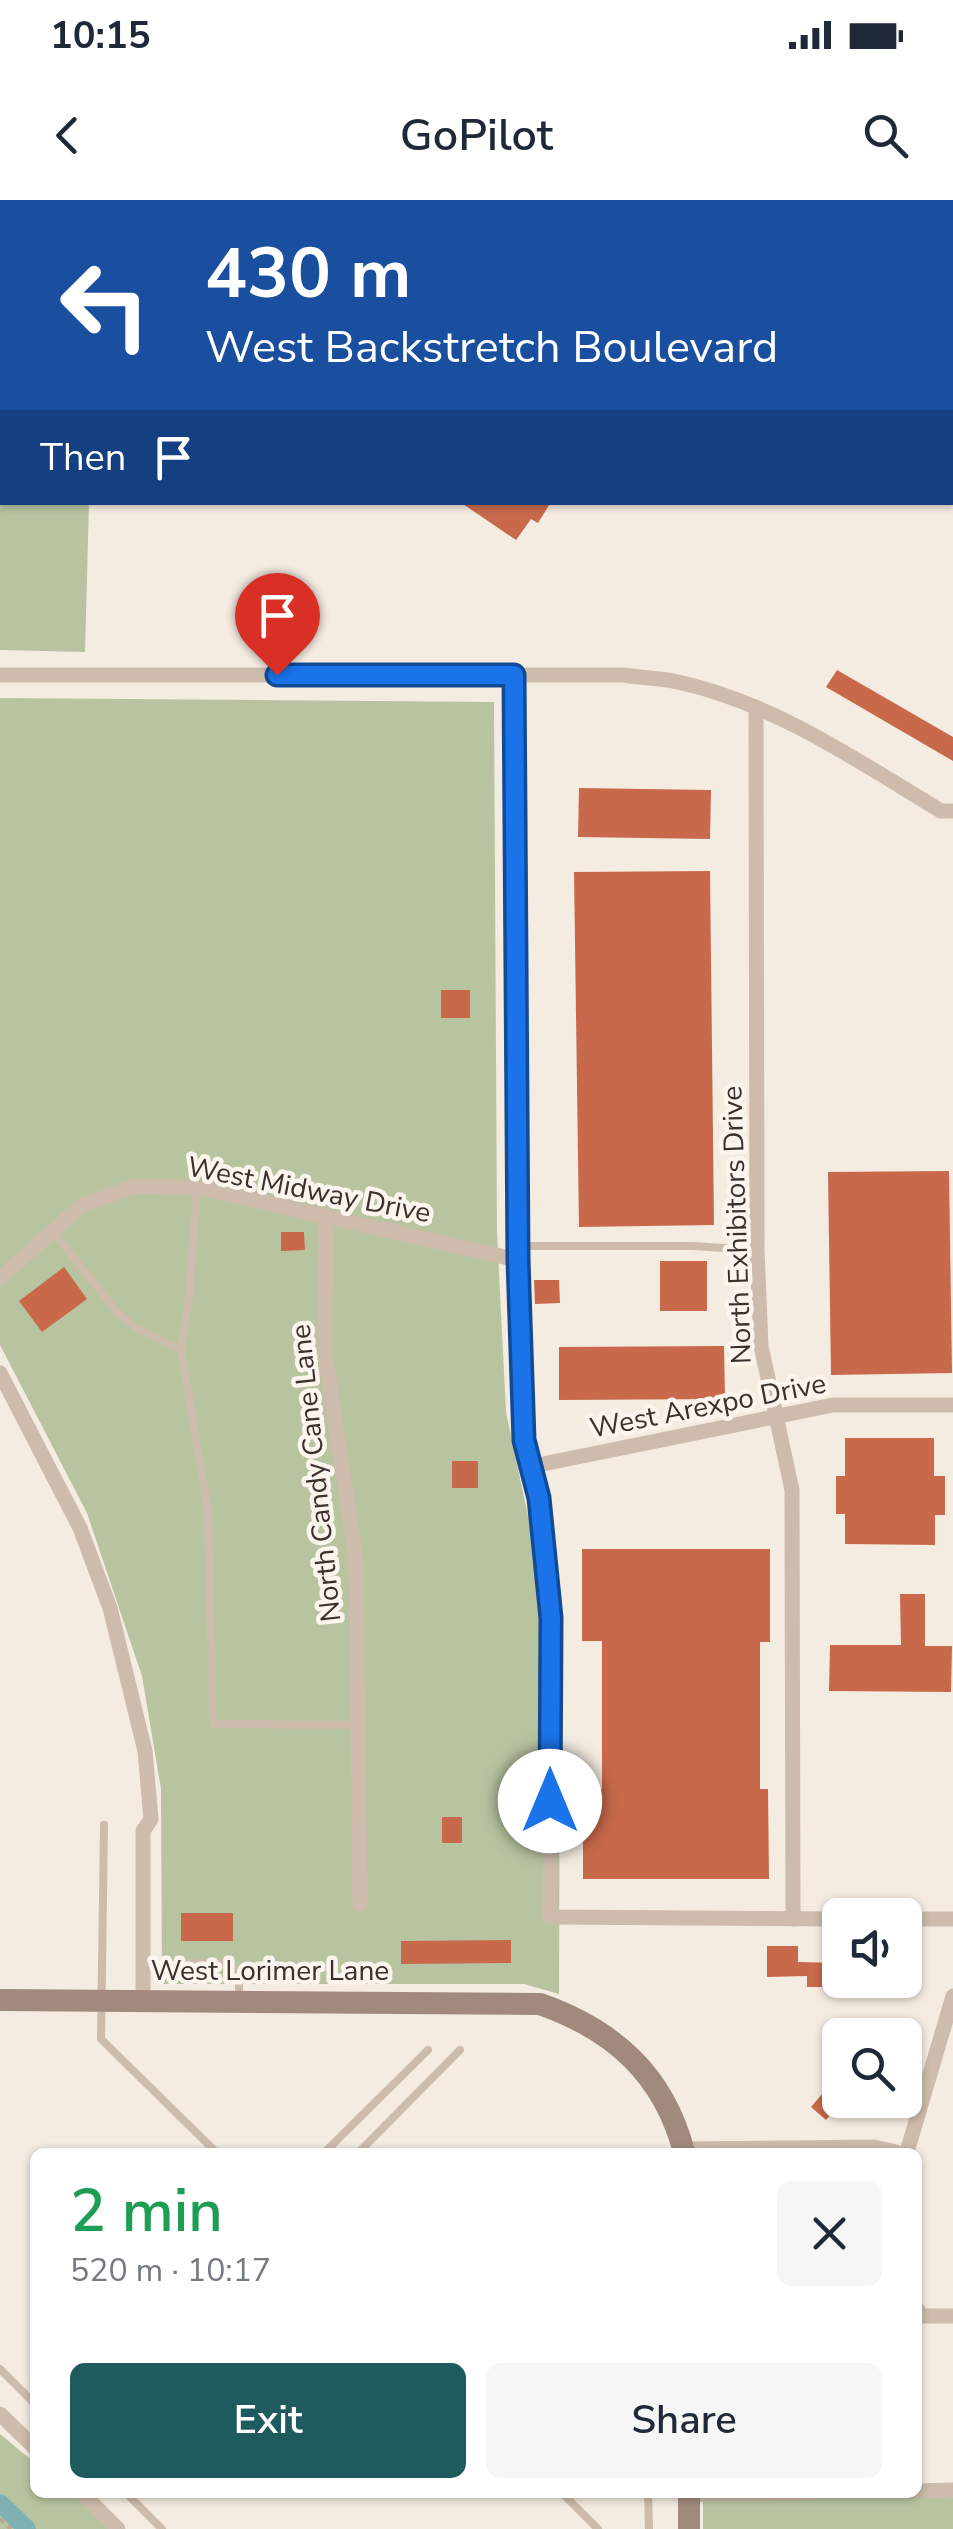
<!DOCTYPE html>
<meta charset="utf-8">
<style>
:root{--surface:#fff;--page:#f6f6f7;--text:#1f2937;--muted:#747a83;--accent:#1f5a5e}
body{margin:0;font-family:"Nunito Sans",sans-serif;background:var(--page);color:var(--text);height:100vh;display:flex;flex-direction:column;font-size:38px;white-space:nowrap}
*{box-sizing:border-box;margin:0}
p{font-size:32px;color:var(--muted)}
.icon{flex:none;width:55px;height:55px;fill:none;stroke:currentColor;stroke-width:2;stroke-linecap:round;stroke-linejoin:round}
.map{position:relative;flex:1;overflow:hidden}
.panel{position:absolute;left:30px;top:1948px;width:892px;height:350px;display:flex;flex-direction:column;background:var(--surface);border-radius:15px;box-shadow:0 2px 8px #0004}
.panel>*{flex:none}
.banner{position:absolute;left:0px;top:0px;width:955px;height:305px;box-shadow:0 2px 8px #0004;background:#1a4fa0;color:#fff;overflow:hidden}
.fabs{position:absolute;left:822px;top:1698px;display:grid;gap:20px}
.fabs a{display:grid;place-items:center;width:100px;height:100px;border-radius:15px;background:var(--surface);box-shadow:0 2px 8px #0004;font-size:50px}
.pin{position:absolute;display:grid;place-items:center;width:85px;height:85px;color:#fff;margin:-102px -42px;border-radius:50% 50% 50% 0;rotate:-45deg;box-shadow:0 0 10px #0007}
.pin .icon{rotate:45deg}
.me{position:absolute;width:110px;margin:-55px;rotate:0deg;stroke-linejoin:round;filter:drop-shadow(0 0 8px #0008)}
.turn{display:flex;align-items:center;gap:35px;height:210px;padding:0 40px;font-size:45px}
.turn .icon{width:130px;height:130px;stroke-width:2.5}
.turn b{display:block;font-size:70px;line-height:85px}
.then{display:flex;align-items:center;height:95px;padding:0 40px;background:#0003;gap:20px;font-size:38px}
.round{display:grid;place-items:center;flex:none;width:105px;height:105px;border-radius:15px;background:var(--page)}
.summary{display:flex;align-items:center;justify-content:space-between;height:170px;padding:0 40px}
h1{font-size:60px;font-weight:600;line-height:75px;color:#1e9e55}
.cta{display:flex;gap:20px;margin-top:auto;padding:20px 40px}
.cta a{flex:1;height:115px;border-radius:15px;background:var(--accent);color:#fff;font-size:40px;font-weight:600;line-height:115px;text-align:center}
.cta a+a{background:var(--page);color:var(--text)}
.status{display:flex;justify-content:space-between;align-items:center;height:70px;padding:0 50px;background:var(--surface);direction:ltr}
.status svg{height:28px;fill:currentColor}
header{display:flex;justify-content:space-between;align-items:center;height:130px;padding:0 40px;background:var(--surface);font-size:45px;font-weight:600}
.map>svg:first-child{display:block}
</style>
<div class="status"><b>10:15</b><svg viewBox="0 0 49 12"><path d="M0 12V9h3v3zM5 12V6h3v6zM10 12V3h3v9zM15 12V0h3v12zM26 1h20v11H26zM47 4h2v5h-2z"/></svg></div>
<header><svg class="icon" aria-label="back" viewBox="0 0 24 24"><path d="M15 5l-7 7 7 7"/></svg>GoPilot<svg class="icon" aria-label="search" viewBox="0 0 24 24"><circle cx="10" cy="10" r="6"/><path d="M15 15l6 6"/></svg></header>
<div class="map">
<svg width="953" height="2329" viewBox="0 0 953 2329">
<rect width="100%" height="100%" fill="#f4ebe1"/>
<g fill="#b8c4a0">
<polygon points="0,50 2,302 89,303 85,452 0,450"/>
<polygon points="0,498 494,502 497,1033 506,1212 560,1467 559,1794 524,1784 162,1784 161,1589 142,1476 87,1313 0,1145"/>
<polygon points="0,2234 35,2263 35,2292 70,2293 114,2329 0,2329"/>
<polygon points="953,2286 953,2329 703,2329 703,2295 918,2292"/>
</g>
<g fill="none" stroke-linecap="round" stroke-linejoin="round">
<polyline stroke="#7fb0b2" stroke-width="18" points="0,2303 27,2329"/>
</g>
<g fill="#c8694b">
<polygon points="460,302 551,302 538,323 531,319 516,340"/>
<polygon points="837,470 953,537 953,561 826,487"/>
<polygon points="579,588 711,590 710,639 578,637"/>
<polygon points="710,671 714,1025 579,1027 574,672"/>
<rect x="441" y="790" width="29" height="28"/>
<polygon points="949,971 952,1173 831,1175 828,972"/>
<polygon points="281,1032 304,1032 305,1050 281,1051"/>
<rect x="660" y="1061" width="47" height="50"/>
<polygon points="64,1067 87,1099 42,1132 19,1101"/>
<polygon points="534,1080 559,1080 560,1103 535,1104"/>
<polygon points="724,1146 725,1199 559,1200 559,1147"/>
<polygon points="845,1238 934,1238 934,1276 945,1276 945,1315 935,1315 935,1345 845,1344 845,1314 836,1314 836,1276 845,1276"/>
<rect x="452" y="1261" width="26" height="27"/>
<polygon points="582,1349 770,1349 770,1442 760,1442 760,1589 768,1589 769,1679 583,1679 583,1589 602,1589 602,1441 582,1441"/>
<polygon points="900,1394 925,1394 925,1446 952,1446 951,1492 829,1491 830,1445 901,1445"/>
<rect x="442" y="1617" width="20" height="26"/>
<rect x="181" y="1713" width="52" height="28"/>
<polygon points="511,1740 511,1763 401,1764 401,1741"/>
<polygon points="767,1746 798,1746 798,1762 840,1763 839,1787 807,1787 807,1776 767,1777"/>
<polygon points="840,1873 840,1903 826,1920 811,1907"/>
</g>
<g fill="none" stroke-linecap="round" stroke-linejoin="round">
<g stroke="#b9a596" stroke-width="4" stroke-dasharray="5 5" stroke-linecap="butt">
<polyline points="851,0 853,2"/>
<polyline points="952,129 953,130"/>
<polyline points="0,2319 11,2329"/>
</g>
<g stroke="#cdbbac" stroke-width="8">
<polyline points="74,0 74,2"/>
<polyline points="153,0 157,2"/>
<polyline points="249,0 252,2"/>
<polyline points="330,0 333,2"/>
<polyline points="428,0 431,2"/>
<polyline points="525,0 529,2"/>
<polyline points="625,0 629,2"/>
<polyline points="692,2 692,0"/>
<polyline points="54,1033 118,1113 136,1128 181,1150 208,1311 213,1524 356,1525"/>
<polyline points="518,1046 692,1046 757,1050"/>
<polyline points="181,1150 189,1096 197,988"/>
<polyline points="104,1625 101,1839 216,1952"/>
<polyline points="187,1763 231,1764 239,1773 239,1796"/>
<polyline points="325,1952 428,1850"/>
<polyline points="359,1952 460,1850"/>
<polyline points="0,2169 35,2204"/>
<polyline points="125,2292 162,2329"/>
<polyline points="561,2292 598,2329"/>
<polyline points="648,2292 649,2329"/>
</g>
<g stroke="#cdbbac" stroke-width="15">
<path d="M 0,475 L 624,475 C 642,478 661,478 678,482 C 774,503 858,561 941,611 L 953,611"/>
<polyline points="514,475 518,1060 524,1241 539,1298 551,1418 550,1717 840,1719"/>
<polyline points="756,507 757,1050 761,1146 792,1290 793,1719"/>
<polyline points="326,1016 325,1153 356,1360 360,1704"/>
<polyline points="0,1078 82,1005 135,986 200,988 518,1060"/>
<polyline points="0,1173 80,1328 110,1408 145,1551 151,1619 143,1631 143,1800"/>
<polyline points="533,1266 833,1205 953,1205"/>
<polyline points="905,1719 953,1719"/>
<polyline points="684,1949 874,1947 896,1952"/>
<polyline points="907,1952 953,1796"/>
<polyline points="918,2110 918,2116 953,2116"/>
<polyline points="0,2214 35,2248"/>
<polyline points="918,2291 953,2290"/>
<polyline points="81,2292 118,2329"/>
<polyline points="689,2295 817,2292"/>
</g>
<g stroke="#a18a7d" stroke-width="22">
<path d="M 0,1800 L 540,1804 C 614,1830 664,1875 684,1952"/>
<polyline points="689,2329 689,2292"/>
</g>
</g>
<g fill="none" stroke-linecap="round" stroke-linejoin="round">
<defs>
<polyline id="route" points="277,475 514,475 518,1060 524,1240 539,1298 551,1418 550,1601"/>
</defs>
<use href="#route" stroke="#114b97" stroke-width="25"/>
<use href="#route" stroke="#1a73e8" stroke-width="18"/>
</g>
<g text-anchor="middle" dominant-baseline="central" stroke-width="9" stroke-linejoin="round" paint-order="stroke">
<g font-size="28" fill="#3b302b" stroke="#fbf5ee">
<text transform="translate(309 990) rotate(11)">West Midway Drive</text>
<text transform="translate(737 1025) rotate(-92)">North Exhibitors Drive</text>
<text transform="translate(708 1206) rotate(-11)">West Arexpo Drive</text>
<text transform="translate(316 1273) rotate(-96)">North Candy Cane Lane</text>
<text x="270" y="1771">West Lorimer Lane</text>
</g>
</g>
</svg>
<div class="fabs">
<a><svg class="icon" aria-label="sound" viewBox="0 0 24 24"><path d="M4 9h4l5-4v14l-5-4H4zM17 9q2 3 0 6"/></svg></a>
<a><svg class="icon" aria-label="search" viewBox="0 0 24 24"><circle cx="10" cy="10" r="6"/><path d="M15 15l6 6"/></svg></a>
</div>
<div class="pin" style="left:277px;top:475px;background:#d93025"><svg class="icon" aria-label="arrive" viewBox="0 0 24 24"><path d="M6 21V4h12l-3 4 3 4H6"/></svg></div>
<svg class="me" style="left:550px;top:1601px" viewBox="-20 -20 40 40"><circle r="19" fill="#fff"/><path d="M0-13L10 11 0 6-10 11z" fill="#1a73e8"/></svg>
<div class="banner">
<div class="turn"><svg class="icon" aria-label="left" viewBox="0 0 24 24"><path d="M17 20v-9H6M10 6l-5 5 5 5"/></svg><div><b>430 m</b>West Backstretch Boulevard</div></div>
<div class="then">Then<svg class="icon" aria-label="arrive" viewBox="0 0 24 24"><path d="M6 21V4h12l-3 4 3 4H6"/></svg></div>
</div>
<section class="panel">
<div class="summary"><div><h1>2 min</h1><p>520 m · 10:17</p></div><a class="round"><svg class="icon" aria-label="close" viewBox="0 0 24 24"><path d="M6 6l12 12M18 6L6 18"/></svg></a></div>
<div class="cta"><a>Exit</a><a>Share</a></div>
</section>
</div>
